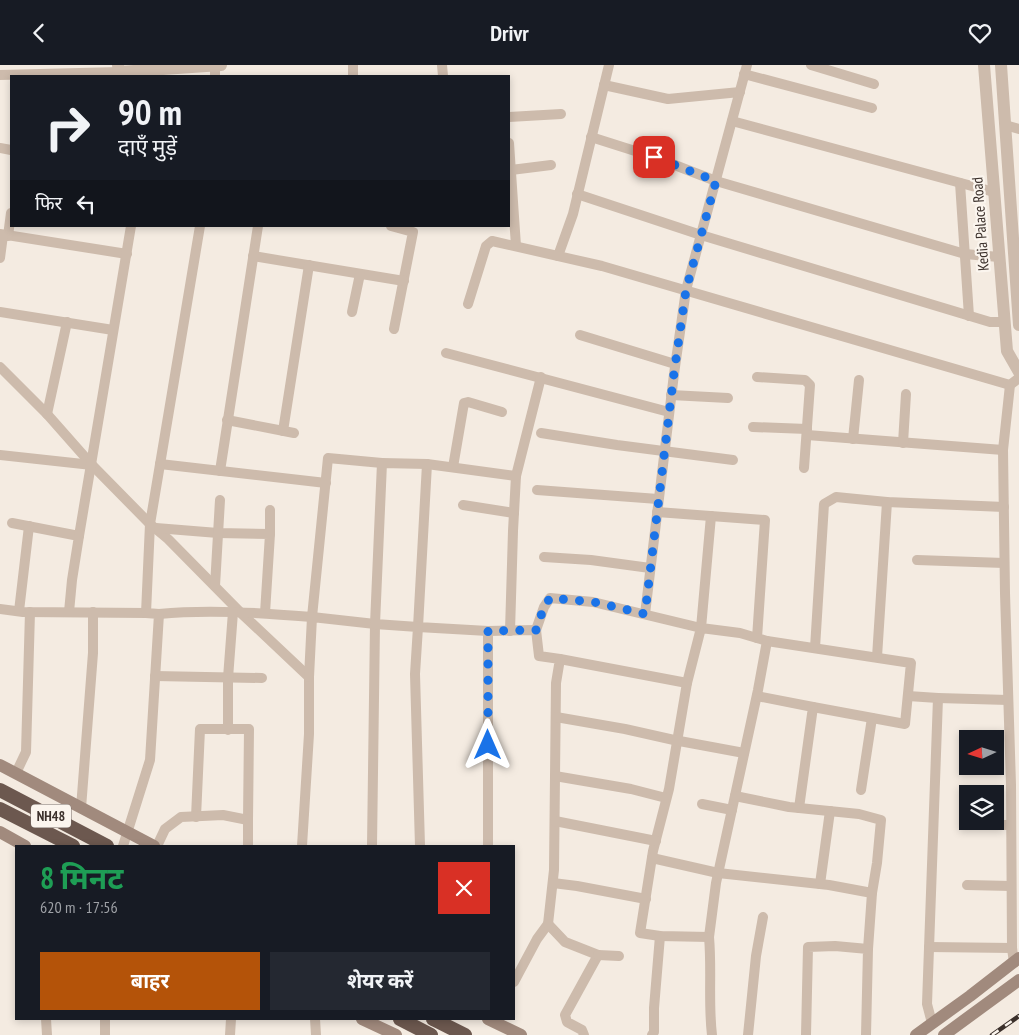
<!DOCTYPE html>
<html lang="hi">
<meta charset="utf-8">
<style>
:root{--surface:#171b24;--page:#242831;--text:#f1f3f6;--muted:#9ea1a6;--accent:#b45309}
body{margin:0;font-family:"PT Sans Narrow","Noto Sans Devanagari",sans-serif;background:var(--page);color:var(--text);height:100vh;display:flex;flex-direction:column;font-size:19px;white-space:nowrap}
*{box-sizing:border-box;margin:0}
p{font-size:16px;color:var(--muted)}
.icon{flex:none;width:28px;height:28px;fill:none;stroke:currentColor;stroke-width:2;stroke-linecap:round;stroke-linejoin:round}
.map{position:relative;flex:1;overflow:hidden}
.side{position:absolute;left:15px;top:780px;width:500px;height:175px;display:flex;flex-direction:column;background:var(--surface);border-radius:0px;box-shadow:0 2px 8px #0003}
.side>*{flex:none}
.guide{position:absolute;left:10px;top:10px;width:500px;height:152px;border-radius:0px;box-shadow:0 2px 8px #0003;background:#171b24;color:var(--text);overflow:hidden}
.needle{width:32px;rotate:266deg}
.buttons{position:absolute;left:959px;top:665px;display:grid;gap:10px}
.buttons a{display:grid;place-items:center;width:45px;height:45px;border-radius:0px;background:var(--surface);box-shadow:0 2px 8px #0003;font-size:25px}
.pin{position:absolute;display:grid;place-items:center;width:42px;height:42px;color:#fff;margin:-21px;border-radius:10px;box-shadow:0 2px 8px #0006}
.me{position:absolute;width:55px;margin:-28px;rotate:0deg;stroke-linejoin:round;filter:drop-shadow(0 0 4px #0008)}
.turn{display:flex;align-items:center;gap:18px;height:105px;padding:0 25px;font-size:22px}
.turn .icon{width:65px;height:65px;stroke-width:2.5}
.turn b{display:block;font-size:35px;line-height:42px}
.then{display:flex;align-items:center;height:48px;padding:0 25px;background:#0003;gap:10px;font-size:19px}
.round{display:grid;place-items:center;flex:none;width:52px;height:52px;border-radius:0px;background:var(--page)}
.headline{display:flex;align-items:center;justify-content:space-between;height:85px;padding:0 25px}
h1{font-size:30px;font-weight:700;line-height:38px;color:#1e9e55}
.action{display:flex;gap:10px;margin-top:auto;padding:10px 25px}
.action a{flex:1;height:58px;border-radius:0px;background:var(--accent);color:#fff;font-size:20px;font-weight:700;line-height:58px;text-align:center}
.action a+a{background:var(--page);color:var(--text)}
header{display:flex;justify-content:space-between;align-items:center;height:65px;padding:0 25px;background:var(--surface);font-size:22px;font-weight:700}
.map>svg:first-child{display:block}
</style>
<header><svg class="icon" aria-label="back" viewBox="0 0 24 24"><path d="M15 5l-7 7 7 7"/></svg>Drivr<svg class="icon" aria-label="heart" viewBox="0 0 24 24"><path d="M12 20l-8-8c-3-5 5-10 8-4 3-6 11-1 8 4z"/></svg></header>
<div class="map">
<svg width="1019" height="970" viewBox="0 0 1019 970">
<rect width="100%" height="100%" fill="#f4ebe1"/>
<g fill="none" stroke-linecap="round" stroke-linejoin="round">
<g stroke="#cdbbac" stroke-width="10">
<polyline points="215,0 215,11"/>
<polyline points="353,0 353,11"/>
<polyline points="442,0 443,11"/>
<polyline points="811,0 874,19"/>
<polyline points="744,9 872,43"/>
<polyline points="0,10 119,7"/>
<polyline points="604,20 668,34 740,27"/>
<polyline points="509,52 561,49"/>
<polyline points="732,56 994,127"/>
<polyline points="1005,60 1019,64"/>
<polyline points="591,72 654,92 716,116 965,189 999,192"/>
<polyline points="509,78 516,181"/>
<polyline points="0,83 11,85"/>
<polyline points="511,105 551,100"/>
<polyline points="960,118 969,251"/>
<polyline points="577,129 701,170 990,257 1004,257"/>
<polyline points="391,161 413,167 394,264"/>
<polyline points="0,169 127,189"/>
<polyline points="8,171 11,148"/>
<polyline points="253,191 404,216"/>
<polyline points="558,191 573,149 609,0"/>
<polyline points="0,193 3,170"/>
<polyline points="468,239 486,181 492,176 602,201 1010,320"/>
<polyline points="0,247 113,265"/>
<polyline points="352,247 360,209"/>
<polyline points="580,270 675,299"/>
<polyline points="446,288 669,347"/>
<polyline points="0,302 47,349 92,400 150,459 168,474 241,548 309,612 309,669 302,781"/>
<polyline points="757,312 805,315 810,320 804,403"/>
<polyline points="671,330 728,333"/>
<polyline points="47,349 67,257"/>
<polyline points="227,355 294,368"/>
<polyline points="753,362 807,364"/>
<polyline points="283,366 309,200"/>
<polyline points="541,368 617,380 733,395"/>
<polyline points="807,370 1003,385"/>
<polyline points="853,374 859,315"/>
<polyline points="903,378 906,329"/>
<polyline points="0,390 92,400"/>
<polyline points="160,399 326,418"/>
<polyline points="427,399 418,562 488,566 488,781"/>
<polyline points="453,402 464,338 468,337 502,347"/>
<polyline points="220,406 258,161"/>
<polyline points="537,425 658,434"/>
<polyline points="463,440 514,448"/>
<polyline points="657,447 765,455 757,573"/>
<polyline points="12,458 79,471 72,515 69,547"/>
<polyline points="156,463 218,468 270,469 265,548"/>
<polyline points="270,469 270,445"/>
<polyline points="79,471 131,161"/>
<polyline points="544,492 591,495 650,503"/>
<polyline points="917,495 1004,498"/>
<polyline points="215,521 220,435"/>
<polyline points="0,544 23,547 146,548"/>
<polyline points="19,546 29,461"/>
<path d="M 159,549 C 210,544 261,548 312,552 L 328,393 L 382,398"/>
<polyline points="645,549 674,309 686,225 747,0"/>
<polyline points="536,565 544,542 550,533 593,537 701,563 740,568 767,576 758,625 716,818 709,872 660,871 640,868 653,786 669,724 687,618 701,563 711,451"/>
<polyline points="488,566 536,565 539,591 560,594 556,618 554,805 548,859 537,874 514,917"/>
<polyline points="510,566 513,466 516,411 541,312"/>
<polyline points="767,576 911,598 905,659 813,642"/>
<polyline points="815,583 824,439 836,432 887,437 1004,442"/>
<polyline points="877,592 887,437"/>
<polyline points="560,594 687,618"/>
<polyline points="155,611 262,613"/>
<polyline points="309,612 312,552 375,559 372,781"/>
<polyline points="757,631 813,642 799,743"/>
<polyline points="908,631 938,633 927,939 932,958"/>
<polyline points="938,633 1008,635"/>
<polyline points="556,652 625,664 674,675 744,688"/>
<polyline points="228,665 228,613 233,547"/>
<polyline points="16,708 26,687 30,547"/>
<polyline points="555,711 631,724 666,733"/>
<polyline points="861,725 872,653"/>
<polyline points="735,731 789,742 859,749 881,755 877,798 872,828"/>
<polyline points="702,739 732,745"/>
<polyline points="81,743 93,588 93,547"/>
<polyline points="196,752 200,664 249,664 248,755"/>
<polyline points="555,756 656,776"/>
<polyline points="973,760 1011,760"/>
<polyline points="123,781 150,695 159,549 146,548 150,459 200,161"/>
<polyline points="157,781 165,764 181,752 223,750 248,755 248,781"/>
<polyline points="420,781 415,609 418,562 375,559 382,398 427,399 516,411"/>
<polyline points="652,793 718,808 829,820 872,828 868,884"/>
<polyline points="553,818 577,821 646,834"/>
<polyline points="820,819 830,746"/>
<polyline points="967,820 1011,821"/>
<polyline points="548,859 565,877 598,890 565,950 567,957 582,965 584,970"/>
<path d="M 709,872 C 712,905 708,937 712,970"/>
<polyline points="929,882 1012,883"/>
<polyline points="598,890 619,891"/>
<polyline points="1014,898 1012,883 1011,720 1005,528 1003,385 1010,320 1019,313"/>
<polyline points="46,954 47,970"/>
<polyline points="105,954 105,970"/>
<polyline points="315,954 316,970"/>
<polyline points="230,970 231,954"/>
<polyline points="652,970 654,967 654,943 660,871"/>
<polyline points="748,970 756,891 763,852"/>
<polyline points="806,970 808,882 835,881 868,884 866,970"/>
</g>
<g stroke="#cdbbac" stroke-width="12">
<polyline points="118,0 119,7 221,0"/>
<polyline points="984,0 1007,286 1019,307"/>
<polyline points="1001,0 1019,260"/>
</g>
<g stroke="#a18a7d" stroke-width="12">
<polyline points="0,700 154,781"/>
<polyline points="0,767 25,781"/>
<polyline points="362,954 396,970"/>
<polyline points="488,954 521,970"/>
<polyline points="916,970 970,931 1019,893"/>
<polyline points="944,970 1019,915"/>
</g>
<g stroke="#6c584f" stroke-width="14">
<polyline points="0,725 107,781"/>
<polyline points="0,744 73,781"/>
<polyline points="400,954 431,970"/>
<polyline points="433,954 465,970"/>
</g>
<defs>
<polyline id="rail" points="992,970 1019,951"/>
</defs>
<use href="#rail" stroke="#3b302b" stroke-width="4.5"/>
<use href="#rail" stroke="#fbf5ee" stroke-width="2.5" stroke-dasharray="8" stroke-linecap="butt"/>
</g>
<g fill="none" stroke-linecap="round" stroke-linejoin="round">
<polyline stroke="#1a73e8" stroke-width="9" stroke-dasharray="0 16.2" points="488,680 488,566 536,565 544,542 550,533 594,537 645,549 674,308 686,225 716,116 654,92"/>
</g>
<g text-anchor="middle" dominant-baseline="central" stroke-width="4.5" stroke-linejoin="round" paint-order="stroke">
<rect fill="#fbf5ee" stroke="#756b66" stroke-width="1" x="31" y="739.5" width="40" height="23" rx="4"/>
<g font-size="14" font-weight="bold" fill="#3b302b">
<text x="51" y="751">NH48</text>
</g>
<g font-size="15" fill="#3b302b" stroke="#fbf5ee">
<text transform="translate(980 159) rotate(-94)">Kedia Palace Road</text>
</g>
</g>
</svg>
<div class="buttons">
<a><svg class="needle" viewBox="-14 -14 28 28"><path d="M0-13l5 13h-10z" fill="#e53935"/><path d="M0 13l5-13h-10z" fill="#9ea1a6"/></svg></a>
<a><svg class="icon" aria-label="layers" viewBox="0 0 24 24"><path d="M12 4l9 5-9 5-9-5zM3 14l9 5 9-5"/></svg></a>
</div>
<div class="pin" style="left:654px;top:92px;background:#d93025"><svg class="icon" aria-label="arrive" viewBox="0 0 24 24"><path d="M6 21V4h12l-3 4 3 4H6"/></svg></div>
<svg class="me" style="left:488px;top:680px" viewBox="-20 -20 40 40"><path d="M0-17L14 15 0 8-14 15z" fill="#1a73e8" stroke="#fff" stroke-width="4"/></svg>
<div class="guide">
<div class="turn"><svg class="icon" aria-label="right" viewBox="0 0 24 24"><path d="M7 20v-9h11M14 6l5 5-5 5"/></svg><div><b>90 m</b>दाएँ मुड़ें</div></div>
<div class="then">फिर<svg class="icon" aria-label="left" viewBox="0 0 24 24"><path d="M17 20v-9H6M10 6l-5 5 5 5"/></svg></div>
</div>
<section class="side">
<div class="headline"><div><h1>8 मिनट</h1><p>620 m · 17:56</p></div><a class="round" style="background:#d93025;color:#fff"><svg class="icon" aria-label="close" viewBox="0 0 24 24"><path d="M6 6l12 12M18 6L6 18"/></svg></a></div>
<div class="action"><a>बाहर</a><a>शेयर करें</a></div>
</section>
</div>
